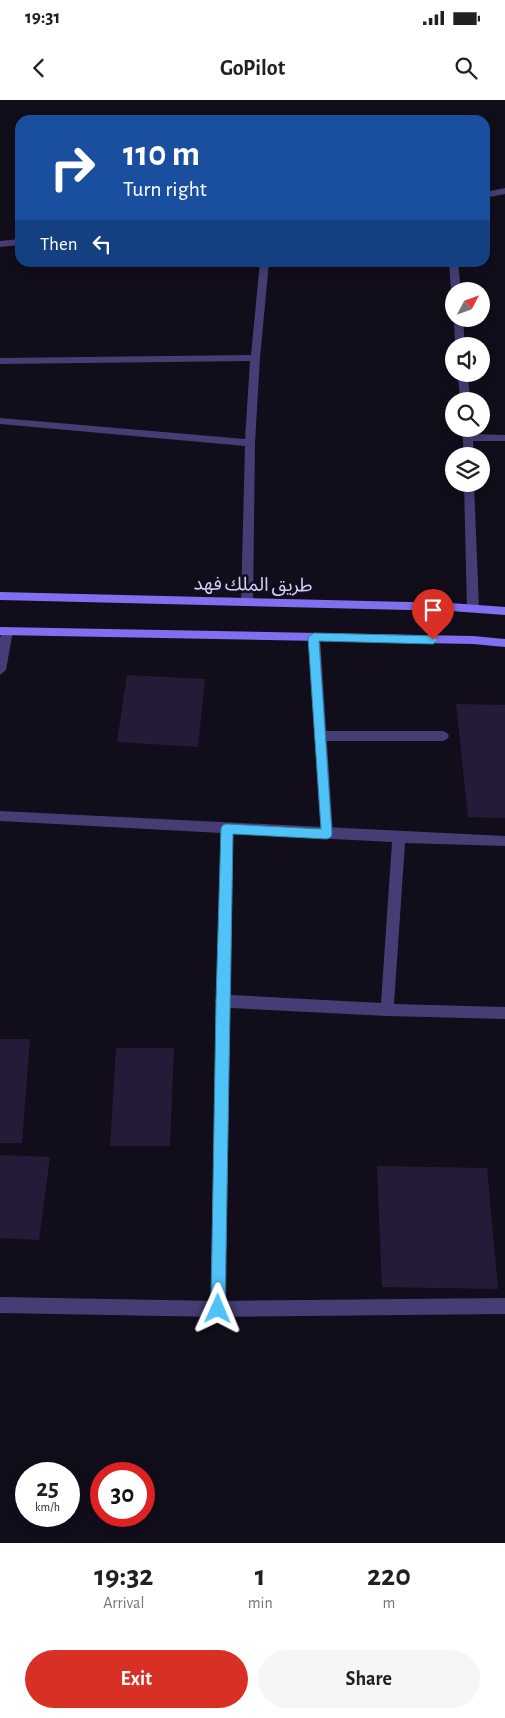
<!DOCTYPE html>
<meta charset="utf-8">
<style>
:root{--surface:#fff;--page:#f6f6f6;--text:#202124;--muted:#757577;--accent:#d93025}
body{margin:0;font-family:"Alegreya Sans","Noto Sans Arabic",sans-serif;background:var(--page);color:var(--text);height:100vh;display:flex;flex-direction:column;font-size:19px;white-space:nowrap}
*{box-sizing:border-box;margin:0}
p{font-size:16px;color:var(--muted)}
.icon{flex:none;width:28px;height:28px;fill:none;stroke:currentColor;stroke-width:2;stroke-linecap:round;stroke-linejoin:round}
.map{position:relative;height:1443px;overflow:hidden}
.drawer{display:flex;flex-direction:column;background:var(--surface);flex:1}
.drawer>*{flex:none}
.hud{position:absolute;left:15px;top:15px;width:475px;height:152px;border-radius:15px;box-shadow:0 2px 12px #0003;background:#1a4fa0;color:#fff;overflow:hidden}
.needle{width:32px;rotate:49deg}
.controls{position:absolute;left:445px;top:182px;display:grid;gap:10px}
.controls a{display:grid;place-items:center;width:45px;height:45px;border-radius:50%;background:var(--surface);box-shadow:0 2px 12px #0003;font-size:25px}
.speed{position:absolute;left:15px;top:1362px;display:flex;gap:10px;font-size:25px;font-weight:700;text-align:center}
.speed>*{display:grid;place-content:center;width:65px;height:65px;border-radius:50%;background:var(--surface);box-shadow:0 2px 12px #0003;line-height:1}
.speed small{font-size:12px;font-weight:400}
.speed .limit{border:8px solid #d22;background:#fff;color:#111}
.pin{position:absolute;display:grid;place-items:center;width:42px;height:42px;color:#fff;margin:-51px -21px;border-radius:50% 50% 50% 0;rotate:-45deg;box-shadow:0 0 5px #0007}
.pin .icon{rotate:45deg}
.me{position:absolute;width:55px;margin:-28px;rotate:1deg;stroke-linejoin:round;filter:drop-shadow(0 0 4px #0008)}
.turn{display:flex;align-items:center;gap:18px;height:105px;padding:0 25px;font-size:22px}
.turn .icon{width:65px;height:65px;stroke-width:2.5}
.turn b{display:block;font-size:35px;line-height:42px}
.then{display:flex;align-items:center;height:48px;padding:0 25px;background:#0003;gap:10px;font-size:19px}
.eta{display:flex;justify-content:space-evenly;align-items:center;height:85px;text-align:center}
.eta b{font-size:30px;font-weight:700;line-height:35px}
.cta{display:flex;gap:10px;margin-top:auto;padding:10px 25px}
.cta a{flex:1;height:58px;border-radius:30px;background:var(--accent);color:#fff;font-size:20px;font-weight:700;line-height:58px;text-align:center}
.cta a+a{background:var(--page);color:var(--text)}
.status{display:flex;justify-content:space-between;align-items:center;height:35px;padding:0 25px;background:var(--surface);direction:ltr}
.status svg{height:14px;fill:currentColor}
header{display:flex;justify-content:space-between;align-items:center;height:65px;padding:0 25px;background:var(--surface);font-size:22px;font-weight:700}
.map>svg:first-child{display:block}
</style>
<div class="status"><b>19:31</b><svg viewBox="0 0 49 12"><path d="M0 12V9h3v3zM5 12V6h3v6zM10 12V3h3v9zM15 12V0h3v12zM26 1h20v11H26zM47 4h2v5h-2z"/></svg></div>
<header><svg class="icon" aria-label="back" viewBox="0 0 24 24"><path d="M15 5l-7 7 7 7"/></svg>GoPilot<svg class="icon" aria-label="search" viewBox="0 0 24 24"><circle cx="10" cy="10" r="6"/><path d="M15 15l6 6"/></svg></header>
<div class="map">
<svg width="505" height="1443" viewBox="0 0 505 1443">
<rect width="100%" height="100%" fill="#110d1b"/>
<g fill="#251b39">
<polygon points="127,575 205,579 198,647 117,642"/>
<polygon points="456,604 505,605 505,718 468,717"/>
<polygon points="0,939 30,939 22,1043 0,1043"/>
<polygon points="116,948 174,948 170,1046 110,1046"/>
<polygon points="0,1055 50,1057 39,1140 0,1138"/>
<polygon points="377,1066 487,1068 498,1189 382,1187"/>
</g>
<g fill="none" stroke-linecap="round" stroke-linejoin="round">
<g fill="#463d74" fill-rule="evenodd">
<polygon points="505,88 505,94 485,98 485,92"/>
<polygon points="20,139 20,145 0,147 0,141"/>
<polygon points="260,162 269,162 260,258 255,343 253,502 247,506 241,502 245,346 0,324 0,318 245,339 250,261 0,264 0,258 251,255"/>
<polygon points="449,162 458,162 461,191 454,191 454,193 451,191"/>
<polygon points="454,218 463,219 465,246 455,246"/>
<polygon points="458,274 468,274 470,301 460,301"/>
<polygon points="462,329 472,329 472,334 505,335 505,341 473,341 474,356 464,356"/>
<polygon points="464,384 474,384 479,508 473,512 467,508"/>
<polygon points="7,527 13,531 6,570 0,575 0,538 3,528"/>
<polygon points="320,631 443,631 447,633 449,636 447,639 443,641 320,641 316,639 314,636 316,633"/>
<path d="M 0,711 L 505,736 L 505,746 L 405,743 L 394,904 L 505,907 L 505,919 L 387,916 L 230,908 L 226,1209 L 224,1215 L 218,1217 L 212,1215 L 210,1209 L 217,905 L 215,901 L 217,897 L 221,733 L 0,721 ZM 233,734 L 392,742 L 381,903 L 231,895 Z"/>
</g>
<g fill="#463d74" fill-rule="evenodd">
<polygon points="314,533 320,537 333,734 331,738 327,739 323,738 321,734 308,537"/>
<polygon points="0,1197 218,1201 505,1198 505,1214 218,1217 0,1213"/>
</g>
<g fill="#806fee" fill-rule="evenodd">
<polygon points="0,492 450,503 505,507 505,515 450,511 0,500"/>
<polygon points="0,527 473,536 505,539 505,547 473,544 0,535"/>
</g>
</g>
<polygon fill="#4fc3f7" stroke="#337fa1" points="314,533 433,536 438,540 433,544 319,541 332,734 331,737 327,739 233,734 225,1209 223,1214 218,1216 213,1214 211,1209 216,901 221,728 223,725 227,724 321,729 308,537"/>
<g text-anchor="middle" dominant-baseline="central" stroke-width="5" stroke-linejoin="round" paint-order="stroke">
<g font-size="19" fill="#d7cdf9" stroke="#110d1b">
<text transform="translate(253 485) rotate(1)">طريق الملك فهد</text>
</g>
</g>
</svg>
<div class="controls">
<a><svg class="needle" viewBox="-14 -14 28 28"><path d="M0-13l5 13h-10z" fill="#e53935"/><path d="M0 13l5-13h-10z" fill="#757577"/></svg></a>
<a><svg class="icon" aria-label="sound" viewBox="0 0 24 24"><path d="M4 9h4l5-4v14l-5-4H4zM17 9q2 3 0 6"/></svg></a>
<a><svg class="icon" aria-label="search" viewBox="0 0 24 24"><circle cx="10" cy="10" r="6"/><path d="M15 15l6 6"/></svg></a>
<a><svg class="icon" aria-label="layers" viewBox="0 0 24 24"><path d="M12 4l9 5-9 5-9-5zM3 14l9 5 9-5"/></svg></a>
</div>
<div class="speed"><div>25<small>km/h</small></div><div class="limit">30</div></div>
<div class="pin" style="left:433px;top:540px;background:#d93025"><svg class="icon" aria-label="arrive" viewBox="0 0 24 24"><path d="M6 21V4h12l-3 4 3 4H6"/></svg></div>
<svg class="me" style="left:218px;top:1209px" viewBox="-20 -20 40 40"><path d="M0-17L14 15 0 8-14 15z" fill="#4fc3f7" stroke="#fff" stroke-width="4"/></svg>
<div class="hud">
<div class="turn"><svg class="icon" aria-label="right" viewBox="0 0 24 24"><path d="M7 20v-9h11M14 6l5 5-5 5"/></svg><div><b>110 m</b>Turn right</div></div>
<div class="then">Then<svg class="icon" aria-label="left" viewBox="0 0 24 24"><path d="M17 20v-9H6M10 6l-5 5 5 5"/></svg></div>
</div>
</div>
<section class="drawer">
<div class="eta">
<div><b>19:32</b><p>Arrival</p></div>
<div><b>1</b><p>min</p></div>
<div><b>220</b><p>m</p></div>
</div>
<div class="cta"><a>Exit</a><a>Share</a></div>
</section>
